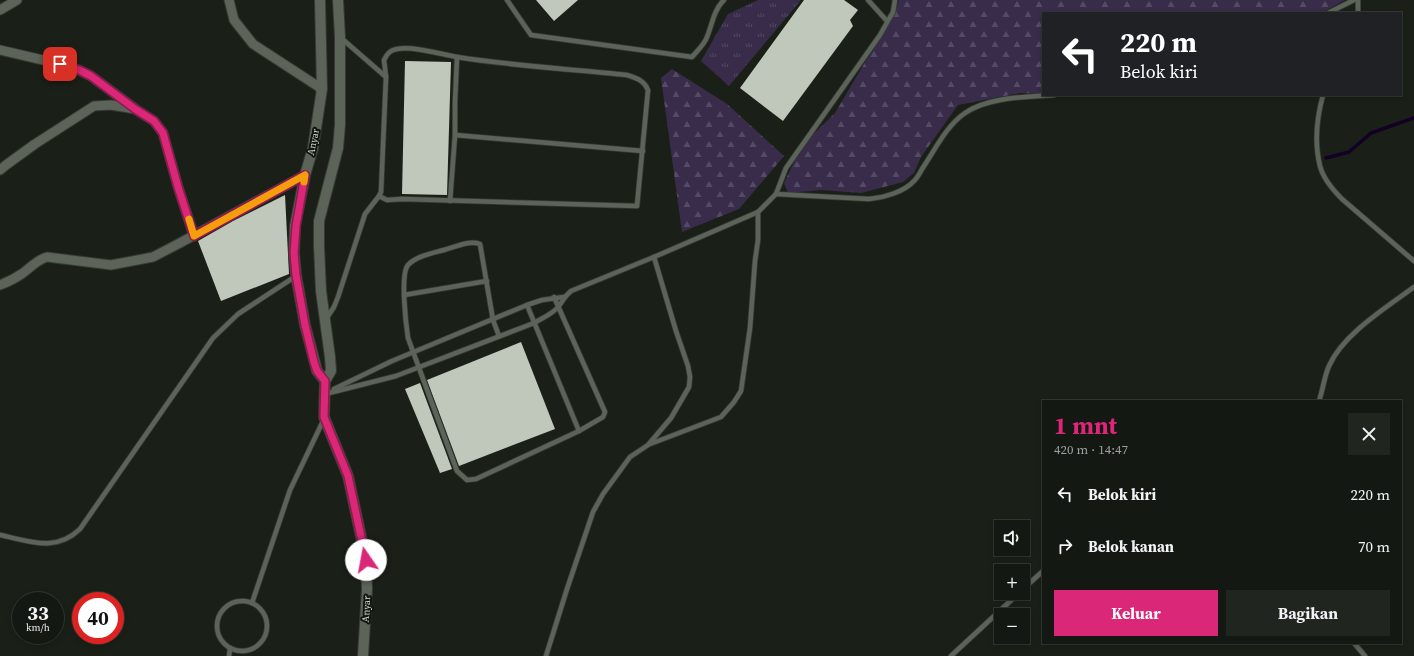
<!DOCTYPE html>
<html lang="id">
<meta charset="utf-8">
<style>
:root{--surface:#141812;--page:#212520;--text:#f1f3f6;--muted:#9da09f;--line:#333732;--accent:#db2777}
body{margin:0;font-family:"Source Serif 4",serif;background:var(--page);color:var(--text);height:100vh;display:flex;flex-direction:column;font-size:15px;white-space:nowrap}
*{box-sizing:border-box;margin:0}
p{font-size:13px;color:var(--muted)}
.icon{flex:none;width:22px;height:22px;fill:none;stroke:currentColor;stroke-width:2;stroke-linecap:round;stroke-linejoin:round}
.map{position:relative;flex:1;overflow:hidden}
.side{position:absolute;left:1042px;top:400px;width:360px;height:244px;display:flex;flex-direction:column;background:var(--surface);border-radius:0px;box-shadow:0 2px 6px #0003,0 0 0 1px var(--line)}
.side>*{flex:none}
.hud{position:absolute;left:1042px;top:12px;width:360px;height:84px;border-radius:0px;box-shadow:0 2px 6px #0003,0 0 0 1px var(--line);background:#202124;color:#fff;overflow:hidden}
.tools{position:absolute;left:994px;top:520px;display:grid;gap:8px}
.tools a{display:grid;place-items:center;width:36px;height:36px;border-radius:0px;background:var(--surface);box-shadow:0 2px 6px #0003,0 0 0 1px var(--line);font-size:20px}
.speed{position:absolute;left:12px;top:592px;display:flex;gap:8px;font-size:20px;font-weight:700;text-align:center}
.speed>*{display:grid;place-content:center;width:52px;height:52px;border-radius:50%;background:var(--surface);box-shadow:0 2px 6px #0003,0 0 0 1px var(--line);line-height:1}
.speed small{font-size:10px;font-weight:400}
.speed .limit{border:6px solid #d22;background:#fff;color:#111}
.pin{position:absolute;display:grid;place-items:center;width:34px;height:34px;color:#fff;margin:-17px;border-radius:8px;box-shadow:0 2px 6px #0006}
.me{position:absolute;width:44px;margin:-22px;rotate:348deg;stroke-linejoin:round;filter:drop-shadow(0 0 3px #0008)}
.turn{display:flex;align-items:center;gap:14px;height:84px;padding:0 12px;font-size:18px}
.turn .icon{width:52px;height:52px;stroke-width:2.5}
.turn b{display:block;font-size:28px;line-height:34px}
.round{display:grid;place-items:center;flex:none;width:42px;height:42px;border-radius:0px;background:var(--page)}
.summary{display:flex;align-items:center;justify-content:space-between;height:68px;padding:0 12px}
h1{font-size:24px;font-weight:700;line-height:30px;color:var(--accent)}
.primary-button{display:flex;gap:8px;margin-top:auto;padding:8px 12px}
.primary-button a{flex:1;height:46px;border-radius:0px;background:var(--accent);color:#fff;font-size:16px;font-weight:700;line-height:46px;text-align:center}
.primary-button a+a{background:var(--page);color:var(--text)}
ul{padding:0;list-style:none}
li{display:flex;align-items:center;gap:12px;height:52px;padding:0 12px}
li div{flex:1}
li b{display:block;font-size:15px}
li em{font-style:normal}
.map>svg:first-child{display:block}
</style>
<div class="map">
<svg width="1414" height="656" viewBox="0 0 1414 656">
<defs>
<pattern id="grass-tufts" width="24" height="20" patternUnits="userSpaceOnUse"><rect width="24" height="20" fill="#382c4a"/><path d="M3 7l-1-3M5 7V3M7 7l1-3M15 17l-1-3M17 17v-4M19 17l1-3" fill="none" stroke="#544a63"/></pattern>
<pattern id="forest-firs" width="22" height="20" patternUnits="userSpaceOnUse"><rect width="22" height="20" fill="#382c4a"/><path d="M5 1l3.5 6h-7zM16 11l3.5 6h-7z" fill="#544a63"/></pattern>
</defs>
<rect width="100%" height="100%" fill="#1a2018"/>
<polygon fill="url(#grass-tufts)" points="758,0 801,0 729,86 701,61 728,14"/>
<g fill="url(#forest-firs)">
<polygon points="899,0 1345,0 1321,13 1043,13 1043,94 1020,93 958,105 921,157 914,173 903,182 861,193 821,190 788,193 784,183 802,145 835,113 894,13"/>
<polygon points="672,69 727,104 784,156 739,209 682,232 661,78"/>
</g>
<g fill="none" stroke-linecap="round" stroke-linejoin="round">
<polyline stroke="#120025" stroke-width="3.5" points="1326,158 1349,152 1371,133 1414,118"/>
</g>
<g fill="#c0c8bc">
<polygon points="536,0 578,0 554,21"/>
<polygon points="804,0 844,0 858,10 850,20 853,26 783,121 740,88"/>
<polygon points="405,61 451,62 447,195 402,194"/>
<polygon points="285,195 289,274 221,301 198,241 233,221"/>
<polygon points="521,342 555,429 459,466 427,380"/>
<polygon points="420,383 452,469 440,473 405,389"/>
</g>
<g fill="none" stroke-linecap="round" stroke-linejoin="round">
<defs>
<g id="service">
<path d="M 507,0 L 531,35 L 692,57 C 697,51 704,45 707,37 C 712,25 714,9 724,0"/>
<polyline points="868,0 887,21"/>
<polyline points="1328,13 1354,0"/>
<polyline points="1358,13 1358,0"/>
<polyline points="340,37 386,77 381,192 379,196"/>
<path d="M 1323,95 C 1317,117 1314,142 1320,166 C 1323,178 1333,190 1342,199 L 1414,261"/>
<polyline points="455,135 643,151"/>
<path d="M 776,194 L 869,199 C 883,198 904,192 914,181 C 917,178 920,173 922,169 C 935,150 946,126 965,113 C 988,97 1026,97 1054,95"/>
<polyline points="450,201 455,135 455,102 457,57"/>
<polyline points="404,295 487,281"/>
<polyline points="554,297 605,412 603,417 579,431"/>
<path d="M 326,319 L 334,307 L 338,297 L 365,214 L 379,196 L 387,200 L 402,199 L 637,206 L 648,90 C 644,80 636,78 627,75 C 570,69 513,66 457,57 C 440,54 414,46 397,49 C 390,50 387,54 384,60 L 386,77"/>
<path d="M 499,336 L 493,320 L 480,244 C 469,240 455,247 444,250 C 433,253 416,256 408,265 C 400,274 406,325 408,338 L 457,471 L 467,480 L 476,479 L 579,431 L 527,305"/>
<polyline points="334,389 392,361 527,305 542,300 564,297"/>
<path d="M 325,394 L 396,376 L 534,323 C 542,318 553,314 559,306 C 564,299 564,297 571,291 L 654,257 L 758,212 L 776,194 L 786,168 L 880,35 L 893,12 L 895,0"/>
<path d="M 1319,401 C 1323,390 1324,377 1329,366 C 1343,334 1387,307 1414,287"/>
<polyline points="650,444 721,417 734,402 741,391 750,328 755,261 758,240 758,212"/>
<path d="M 0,535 C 29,541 55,553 80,529 L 213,338 L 238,314 L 296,276"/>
<polyline points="1023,589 1043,571"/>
<circle cx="242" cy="626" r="25"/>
<polyline points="252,603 290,490 324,419"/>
<polyline points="1354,643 1365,656"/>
<polyline points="229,656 230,649"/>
<polyline points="546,656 567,589 593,512 603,494 630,457 648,445 671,418 689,387 690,377 688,366 676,331 654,257"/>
<polyline points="951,656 1019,593"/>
</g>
<g id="minor">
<polyline points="229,0 234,20 253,44 322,89"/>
<polyline points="0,10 17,0"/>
<polyline points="0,50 60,64 79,70 91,76 134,108"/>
<polyline points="0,170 6,165 35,144 94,106 111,105 135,109 154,121 163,133 178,187 194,236"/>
<path d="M 0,285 C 8,282 16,278 23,273 C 31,267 37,260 47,257 L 111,265 L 153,257 L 178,244 L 305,175"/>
</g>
<g id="tertiary">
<polyline points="320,0 322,89 313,148 305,175 295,226 294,253 296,275 305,325 317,371 325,381 324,417 348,476 366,560 367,589 363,656"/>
<polyline points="325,381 331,371 330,357 321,291 319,246 319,221 338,148 340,125 340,37 338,0"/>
</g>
</defs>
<use href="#service" stroke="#363b35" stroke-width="6"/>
<use href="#minor" stroke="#363b35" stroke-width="11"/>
<use href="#tertiary" stroke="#363b35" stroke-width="12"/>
<use href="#service" stroke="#5c6359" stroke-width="4.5"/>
<use href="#minor" stroke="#5c6359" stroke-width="9"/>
<use href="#tertiary" stroke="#5c6359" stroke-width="10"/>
</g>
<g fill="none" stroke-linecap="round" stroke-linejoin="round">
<defs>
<polyline id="route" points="60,64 79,70 91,76 135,109 154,121 163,133 178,187 194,236 305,175 296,226 294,253 296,275 305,325 314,362 317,371 325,381 324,417 348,476 366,560"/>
</defs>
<use href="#route" stroke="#8e194d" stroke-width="10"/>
<use href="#route" stroke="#db2777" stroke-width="7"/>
<polyline stroke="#f59e0b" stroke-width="7" points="189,219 194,236 305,175 304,182"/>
</g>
<g text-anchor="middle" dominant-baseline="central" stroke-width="4" stroke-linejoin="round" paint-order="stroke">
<g font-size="10" fill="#d2d6d0" stroke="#11170f">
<text transform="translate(313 142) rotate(-78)">Anyar</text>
<text transform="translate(366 609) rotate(-87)">Anyar</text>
</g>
</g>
</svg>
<div class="tools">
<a><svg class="icon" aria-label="sound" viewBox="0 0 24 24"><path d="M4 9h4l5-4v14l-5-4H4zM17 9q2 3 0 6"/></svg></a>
<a>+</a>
<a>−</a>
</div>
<div class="speed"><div>33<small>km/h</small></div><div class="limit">40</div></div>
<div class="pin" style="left:60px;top:64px;background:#d93025"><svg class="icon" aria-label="arrive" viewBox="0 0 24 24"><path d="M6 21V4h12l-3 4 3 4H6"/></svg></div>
<svg class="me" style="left:366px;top:560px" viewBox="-20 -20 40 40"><circle r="19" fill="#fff"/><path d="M0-13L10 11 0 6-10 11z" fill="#db2777"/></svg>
<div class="hud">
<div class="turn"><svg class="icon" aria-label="left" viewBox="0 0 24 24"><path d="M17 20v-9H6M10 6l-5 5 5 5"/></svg><div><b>220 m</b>Belok kiri</div></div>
</div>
<section class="side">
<div class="summary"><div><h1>1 mnt</h1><p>420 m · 14:47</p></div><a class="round"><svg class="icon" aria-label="close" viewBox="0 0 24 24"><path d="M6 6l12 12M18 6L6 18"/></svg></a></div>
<ul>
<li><svg class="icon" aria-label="left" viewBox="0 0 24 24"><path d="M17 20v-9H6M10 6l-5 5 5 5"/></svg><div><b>Belok kiri</b></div><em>220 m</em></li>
<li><svg class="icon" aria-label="right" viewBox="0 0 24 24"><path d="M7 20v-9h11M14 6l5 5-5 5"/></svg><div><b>Belok kanan</b></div><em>70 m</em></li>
</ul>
<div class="primary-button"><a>Keluar</a><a>Bagikan</a></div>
</section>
</div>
